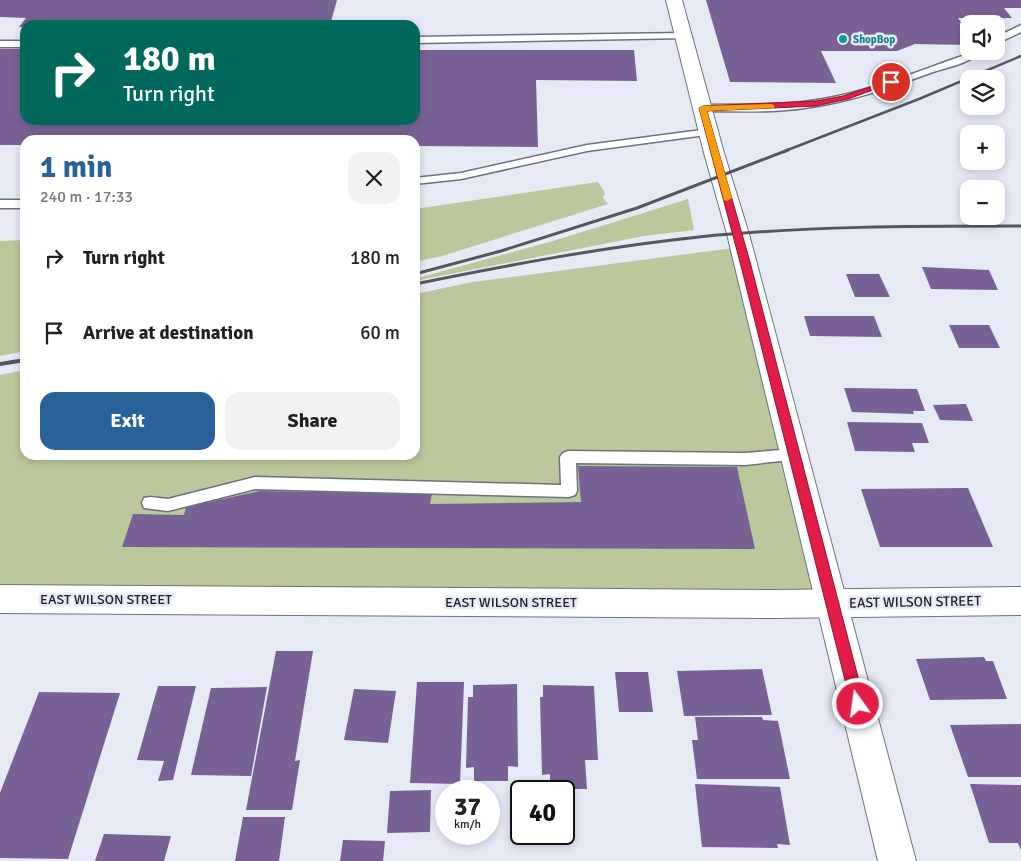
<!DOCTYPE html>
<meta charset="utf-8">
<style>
:root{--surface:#fff;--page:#f2f2f2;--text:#202124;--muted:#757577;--accent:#296199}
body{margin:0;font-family:Signika,sans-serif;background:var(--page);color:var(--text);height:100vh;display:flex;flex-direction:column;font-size:19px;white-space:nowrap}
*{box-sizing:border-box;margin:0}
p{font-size:16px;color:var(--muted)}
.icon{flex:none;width:28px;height:28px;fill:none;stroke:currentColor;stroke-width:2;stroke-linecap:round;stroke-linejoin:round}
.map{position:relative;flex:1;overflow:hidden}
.details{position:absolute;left:20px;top:135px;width:400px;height:325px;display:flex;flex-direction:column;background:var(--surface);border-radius:15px;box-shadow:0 2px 8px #0003}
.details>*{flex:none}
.banner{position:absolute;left:20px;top:20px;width:400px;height:105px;border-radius:15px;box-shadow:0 2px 8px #0003;background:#00695c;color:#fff;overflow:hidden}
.fabs{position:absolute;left:960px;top:15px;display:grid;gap:10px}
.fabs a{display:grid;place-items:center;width:45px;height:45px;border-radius:10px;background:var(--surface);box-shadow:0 2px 8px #0003;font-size:25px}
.speed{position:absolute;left:435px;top:780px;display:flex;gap:10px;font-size:25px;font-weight:700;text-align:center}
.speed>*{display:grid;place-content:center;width:65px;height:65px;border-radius:50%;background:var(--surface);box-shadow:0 2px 8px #0003;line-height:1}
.speed small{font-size:12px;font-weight:400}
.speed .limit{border:2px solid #111;border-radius:8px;background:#fff;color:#111}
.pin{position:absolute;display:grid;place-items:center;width:42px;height:42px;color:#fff;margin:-21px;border:2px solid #fff;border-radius:50%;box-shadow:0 1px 5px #0007}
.me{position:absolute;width:55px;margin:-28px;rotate:346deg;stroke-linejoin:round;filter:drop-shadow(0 0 4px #0008)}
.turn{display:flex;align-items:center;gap:18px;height:105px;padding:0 20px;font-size:22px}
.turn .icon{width:65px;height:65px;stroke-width:2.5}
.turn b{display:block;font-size:35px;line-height:42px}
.round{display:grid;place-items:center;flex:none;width:52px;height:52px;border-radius:15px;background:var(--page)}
.overview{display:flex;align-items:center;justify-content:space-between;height:85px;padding:0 20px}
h1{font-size:30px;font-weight:800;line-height:38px;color:var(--accent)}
.primary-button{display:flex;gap:10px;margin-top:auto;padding:10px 20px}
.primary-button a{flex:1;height:58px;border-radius:15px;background:var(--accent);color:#fff;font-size:20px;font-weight:800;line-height:58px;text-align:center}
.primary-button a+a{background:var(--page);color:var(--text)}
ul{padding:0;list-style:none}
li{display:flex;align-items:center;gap:15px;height:75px;padding:0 20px}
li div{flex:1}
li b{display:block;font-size:19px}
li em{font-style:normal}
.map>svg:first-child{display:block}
</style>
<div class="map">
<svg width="1021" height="861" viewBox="0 0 1021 861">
<rect width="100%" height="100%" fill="#e5eaf5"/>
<g fill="#bac89b">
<polygon points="598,182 605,193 603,198 608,204 442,256 415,262 415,209"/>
<polygon points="688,199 694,230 644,236 415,281 415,278 421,277 553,241"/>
<polygon points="25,240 25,351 0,356 0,241"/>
<polygon points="741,247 833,604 0,599 0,375 25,370 25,455 415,455 415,294 473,282"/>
</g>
<g fill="#786295">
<polygon points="0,0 337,0 330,25 25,25 25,27 19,27 26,18 0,17"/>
<polygon points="706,0 1021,0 1021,8 1004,8 1012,18 958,18 969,33 969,45 915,44 897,51 821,51 836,83 730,82"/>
<polygon points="0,49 25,49 25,120 415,120 415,50 634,50 637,81 536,80 538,147 415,146 415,140 25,140 25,145 0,145"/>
<polygon points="922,267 989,270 998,290 931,289"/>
<polygon points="846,274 879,274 890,297 855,297"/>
<polygon points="804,316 874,316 882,337 810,336"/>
<polygon points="949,325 989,325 1000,348 959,348"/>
<polygon points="844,388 917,389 925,411 913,411 914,414 852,412"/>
<polygon points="966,404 973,421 940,420 933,405"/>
<polygon points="847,422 922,423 929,443 912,443 915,452 855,451"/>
<polygon points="578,466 737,467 755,549 122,547 133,514 184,515 186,507 260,491 432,494 430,504 581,502"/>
<polygon points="968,488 993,547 880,547 861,489"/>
<polygon points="276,651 313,651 295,761 300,760 292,810 246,810"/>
<polygon points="984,657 986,661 993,661 1007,699 930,700 916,659"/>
<polygon points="762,669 772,715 684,716 677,671"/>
<polygon points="615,672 648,672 653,712 619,712"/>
<polygon points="417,682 464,682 460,784 410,783"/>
<polygon points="517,684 518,767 508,766 508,781 474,781 474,767 466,768 468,697 473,697 473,685"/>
<polygon points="543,685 594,686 598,760 585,760 587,789 550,789 550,774 542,775 540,697 543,697"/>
<polygon points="158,686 196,686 173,780 158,781 164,761 137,760"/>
<polygon points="267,687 251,776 191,775 211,688"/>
<polygon points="354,689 396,691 388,743 344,740"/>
<polygon points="39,692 120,693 68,859 0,858 0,793"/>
<polygon points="695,717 762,717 763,720 778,721 790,779 697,779 692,740 698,740"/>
<polygon points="1021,724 1021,777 968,777 950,725"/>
<polygon points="695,784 780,787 790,845 777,844 778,848 702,847"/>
<polygon points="970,784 1021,785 1021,850 1018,843 989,843"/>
<polygon points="431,790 430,832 387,833 390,791"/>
<polygon points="243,817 285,817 279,861 235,861"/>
<polygon points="104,834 171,836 164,861 95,861"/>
<polygon points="343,840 385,841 383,861 340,861"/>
</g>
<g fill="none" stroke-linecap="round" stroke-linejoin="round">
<defs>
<g id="service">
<polygon points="1021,25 1021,32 996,44 996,37"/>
<polygon points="684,33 689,36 687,38 415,43 415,37"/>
<rect x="0" y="41" width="25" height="6"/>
<path d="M 970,51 L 982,51 C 970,63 949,67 933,72 C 892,87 850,102 805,108 C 772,113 737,111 703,111 L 698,108 L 703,105 C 736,104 770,106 803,102 C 858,96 910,74 962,56 Z"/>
<polygon points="709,129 714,132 713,134 587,151 461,179 415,184 415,178 461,173 587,145"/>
<rect x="0" y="200" width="25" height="8"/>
<polygon points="794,449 799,451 802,455 799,459 745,465 576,463 577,491 575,495 569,497 255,489 168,511 144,508 142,503 144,498 150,497 168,499 255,477 561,485 560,457 563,453 568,451 745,453"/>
</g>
<polygon id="minor" points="0,585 775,590 1021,587 1021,615 775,618 0,613"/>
<polygon id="tertiary" points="666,0 682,0 724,153 749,234 916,861 878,861 727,234 704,153"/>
</defs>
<use href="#service" stroke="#6e727c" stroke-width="3"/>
<use href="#minor" stroke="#6e727c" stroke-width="2"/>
<use href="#tertiary" stroke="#6e727c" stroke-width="2"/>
<use href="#service" fill="#fff" fill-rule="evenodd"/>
<use href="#minor" fill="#fff" fill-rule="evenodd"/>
<use href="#tertiary" fill="#fff" fill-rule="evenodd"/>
<polyline stroke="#55575d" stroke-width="2.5" points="785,151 919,99 1021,56"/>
<g stroke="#55575d" stroke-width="3">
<polyline points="415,274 501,251 637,208 788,150"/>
<path d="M 415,284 C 509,265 604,247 699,237 C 806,226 914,226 1021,226"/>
</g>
<polyline stroke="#55575d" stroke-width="4" points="0,364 25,360"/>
</g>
<polygon fill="#e11d48" stroke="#92132f" points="888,81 895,82 848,99 816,106 707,111 750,262 865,704 863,708 858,710 853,708 851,704 740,262 699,108 703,106 816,101 843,96"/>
<polygon fill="#f59e0b" points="771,104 774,105 774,108 707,111 732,198 727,201 724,200 699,108 703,106"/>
<circle fill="#0f9aa8" stroke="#e5eaf5" stroke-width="2" cx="843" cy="39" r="5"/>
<g text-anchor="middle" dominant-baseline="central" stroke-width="5" stroke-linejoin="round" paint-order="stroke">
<g font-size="11" font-weight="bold" fill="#0d838f" stroke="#e5eaf5" text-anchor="start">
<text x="853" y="39">ShopBop</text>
</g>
<g font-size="14" fill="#212226" stroke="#e5eaf5">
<text x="106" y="599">EAST WILSON STREET</text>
<text x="511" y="602">EAST WILSON STREET</text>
<text transform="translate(915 602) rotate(-1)">EAST WILSON STREET</text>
</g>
</g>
</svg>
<div class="fabs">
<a><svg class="icon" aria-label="sound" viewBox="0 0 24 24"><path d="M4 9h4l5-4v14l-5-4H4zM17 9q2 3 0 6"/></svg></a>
<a><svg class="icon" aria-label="layers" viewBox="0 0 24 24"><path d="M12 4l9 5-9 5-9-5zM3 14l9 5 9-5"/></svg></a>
<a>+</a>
<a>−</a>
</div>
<div class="speed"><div>37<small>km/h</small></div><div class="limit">40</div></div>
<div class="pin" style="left:891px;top:82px;background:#d93025"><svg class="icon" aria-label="arrive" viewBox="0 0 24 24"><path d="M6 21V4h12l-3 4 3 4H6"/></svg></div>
<svg class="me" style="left:858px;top:704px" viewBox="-20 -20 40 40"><circle r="17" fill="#e11d48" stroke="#fff" stroke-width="3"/><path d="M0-11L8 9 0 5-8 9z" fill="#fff"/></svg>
<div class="banner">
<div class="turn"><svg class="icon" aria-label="right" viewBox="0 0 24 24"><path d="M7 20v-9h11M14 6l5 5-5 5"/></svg><div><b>180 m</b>Turn right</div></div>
</div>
<section class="details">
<div class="overview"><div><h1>1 min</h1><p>240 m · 17:33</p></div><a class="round"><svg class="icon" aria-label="close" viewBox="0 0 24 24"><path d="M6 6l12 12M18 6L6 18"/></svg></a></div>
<ul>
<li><svg class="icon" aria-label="right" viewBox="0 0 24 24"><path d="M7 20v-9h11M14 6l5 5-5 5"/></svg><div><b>Turn right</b></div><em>180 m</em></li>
<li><svg class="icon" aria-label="arrive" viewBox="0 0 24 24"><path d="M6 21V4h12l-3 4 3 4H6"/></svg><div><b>Arrive at destination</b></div><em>60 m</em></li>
</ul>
<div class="primary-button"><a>Exit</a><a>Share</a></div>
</section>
</div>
